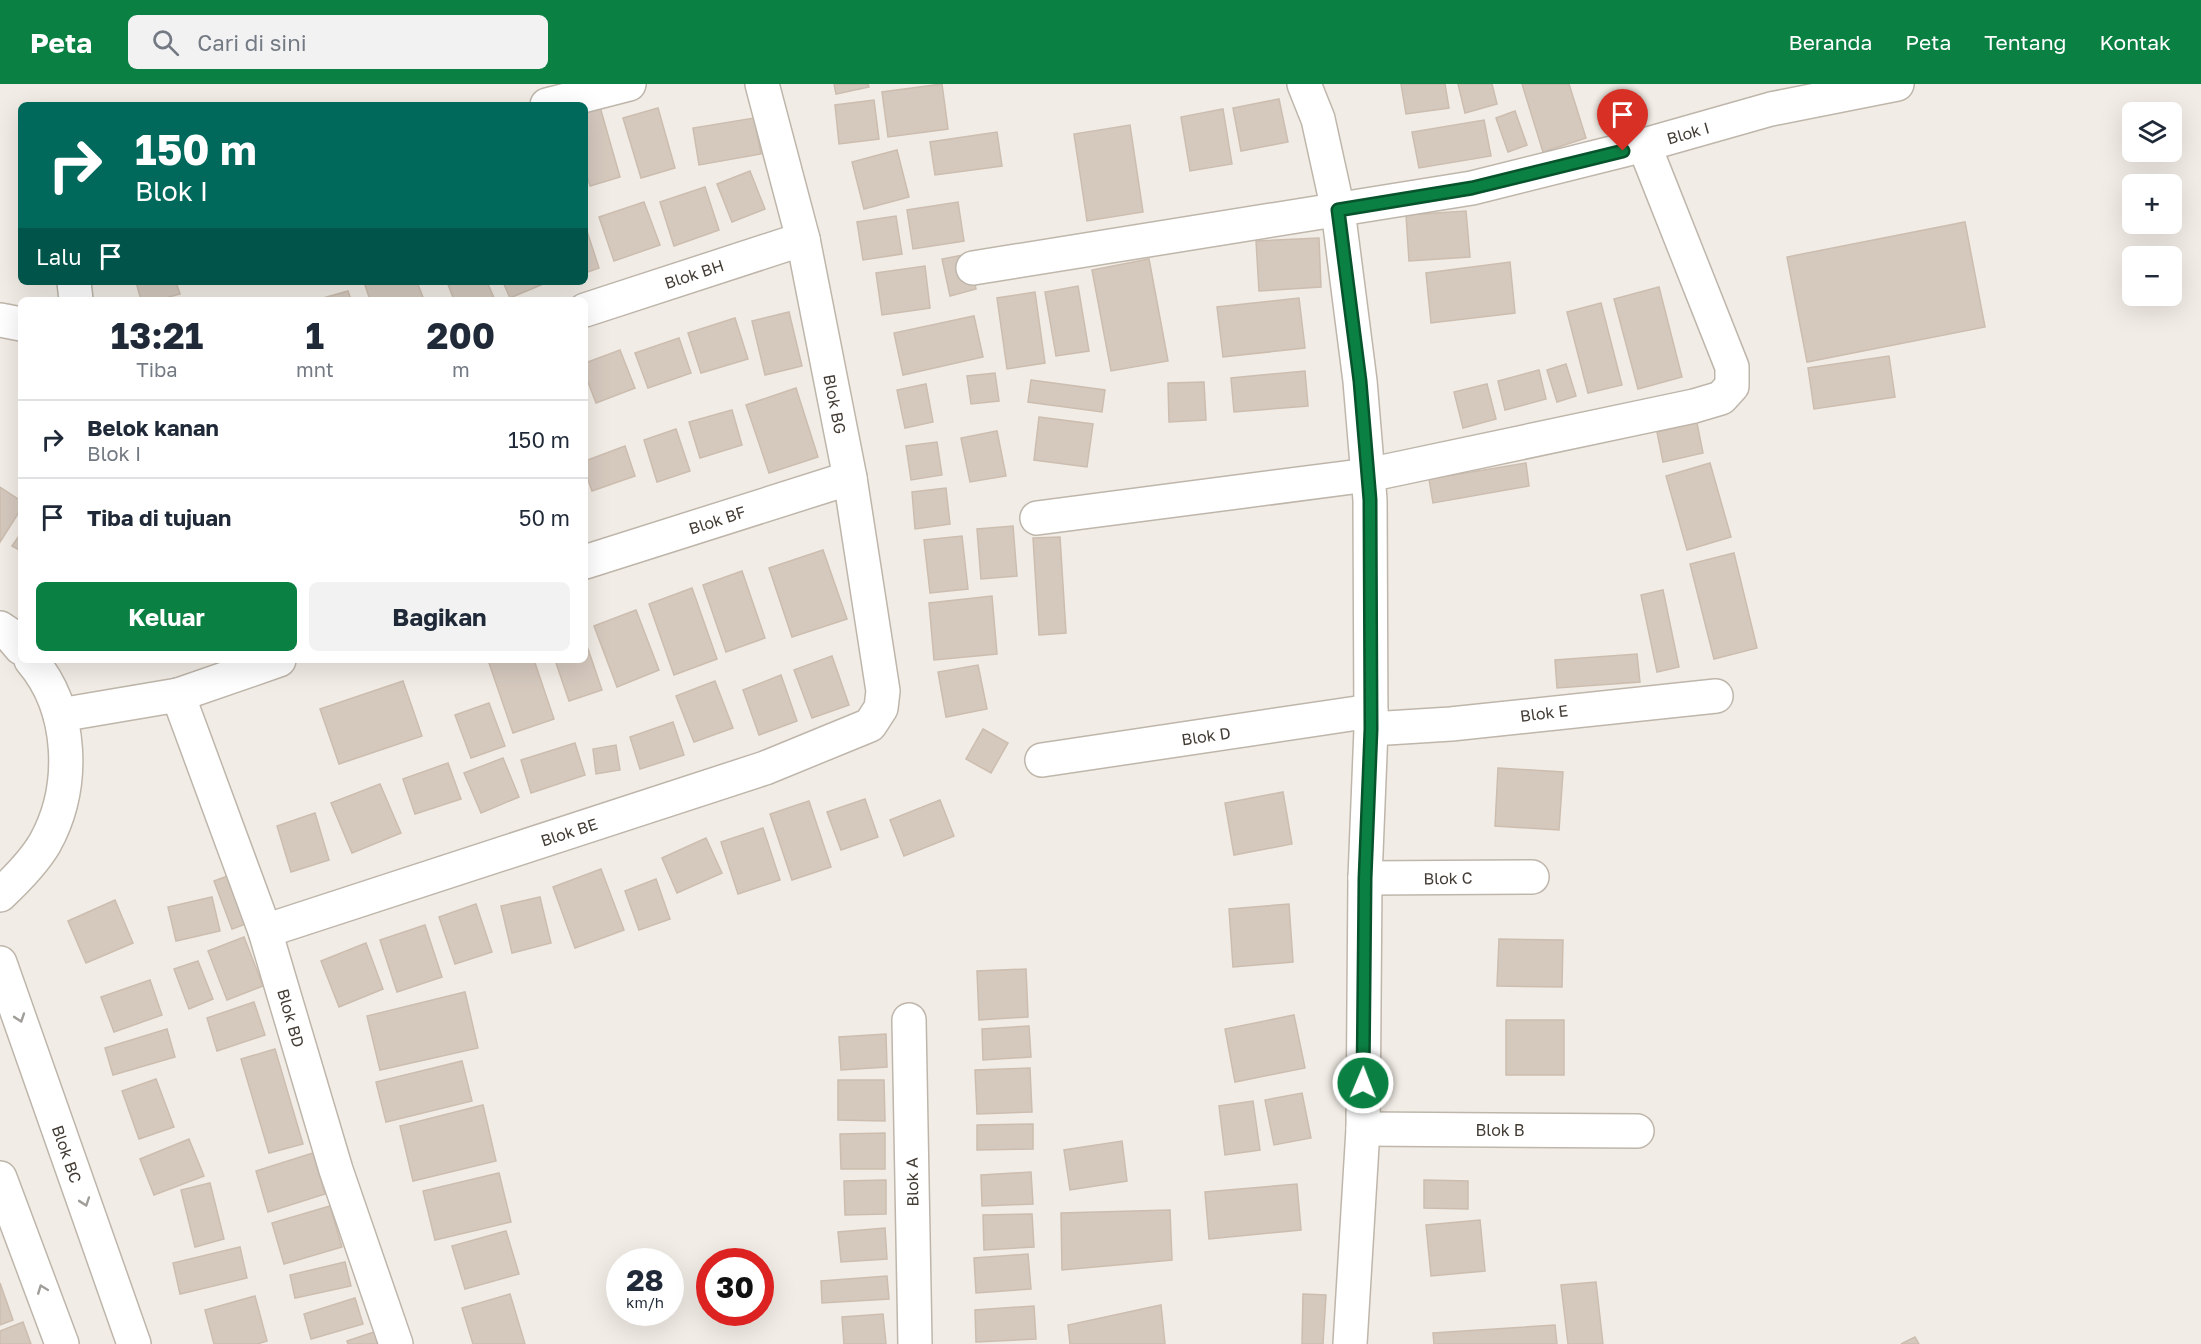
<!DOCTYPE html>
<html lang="id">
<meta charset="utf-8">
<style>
:root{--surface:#fff;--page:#f2f2f3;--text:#1f2937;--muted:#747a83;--line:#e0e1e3;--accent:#0b8043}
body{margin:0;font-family:"Golos Text",sans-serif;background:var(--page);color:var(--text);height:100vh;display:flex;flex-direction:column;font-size:22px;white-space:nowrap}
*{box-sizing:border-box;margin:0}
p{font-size:20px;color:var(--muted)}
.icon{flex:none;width:33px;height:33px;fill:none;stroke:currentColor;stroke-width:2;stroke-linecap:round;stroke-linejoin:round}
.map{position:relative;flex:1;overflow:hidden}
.sheet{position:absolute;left:18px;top:213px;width:570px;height:366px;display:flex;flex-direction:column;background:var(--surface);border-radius:9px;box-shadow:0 6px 24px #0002}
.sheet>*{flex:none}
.guide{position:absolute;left:18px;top:18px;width:570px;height:183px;border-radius:9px;box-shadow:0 6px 24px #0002;background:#00695c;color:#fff;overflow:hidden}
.fabs{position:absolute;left:2122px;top:18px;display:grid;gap:12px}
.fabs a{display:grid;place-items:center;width:60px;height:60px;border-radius:9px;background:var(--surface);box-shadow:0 6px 24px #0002;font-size:30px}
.speed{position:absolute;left:606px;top:1164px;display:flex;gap:12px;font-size:30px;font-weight:700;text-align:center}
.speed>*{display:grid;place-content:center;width:78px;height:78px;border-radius:50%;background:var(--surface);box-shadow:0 6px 24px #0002;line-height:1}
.speed small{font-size:15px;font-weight:400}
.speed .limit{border:9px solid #d22;background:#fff;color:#111}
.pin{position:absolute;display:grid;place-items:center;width:51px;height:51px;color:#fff;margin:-62px -26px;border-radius:50% 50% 50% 0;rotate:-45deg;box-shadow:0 0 6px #0007}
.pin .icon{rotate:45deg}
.me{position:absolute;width:66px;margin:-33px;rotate:1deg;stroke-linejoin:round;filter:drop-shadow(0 0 4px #0008)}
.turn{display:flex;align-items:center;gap:21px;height:126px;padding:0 18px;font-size:27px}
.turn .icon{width:78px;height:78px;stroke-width:2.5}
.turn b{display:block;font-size:42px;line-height:51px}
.then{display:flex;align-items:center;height:57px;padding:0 18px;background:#0003;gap:12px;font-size:22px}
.eta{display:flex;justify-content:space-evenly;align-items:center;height:102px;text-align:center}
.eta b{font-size:36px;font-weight:700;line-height:42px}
.button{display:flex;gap:12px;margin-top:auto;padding:12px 18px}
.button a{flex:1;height:69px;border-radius:9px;background:var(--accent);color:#fff;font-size:24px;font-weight:700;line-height:69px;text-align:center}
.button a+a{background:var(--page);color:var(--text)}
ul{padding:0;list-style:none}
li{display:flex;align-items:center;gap:18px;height:78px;padding:0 18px;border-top:2px solid var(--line)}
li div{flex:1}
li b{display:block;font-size:22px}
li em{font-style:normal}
header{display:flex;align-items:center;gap:36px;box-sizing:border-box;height:84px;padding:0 30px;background:var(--accent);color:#fff}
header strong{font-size:28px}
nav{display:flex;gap:33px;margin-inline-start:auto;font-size:21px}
.search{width:420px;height:54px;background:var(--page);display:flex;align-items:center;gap:15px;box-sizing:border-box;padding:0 21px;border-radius:9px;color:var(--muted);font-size:22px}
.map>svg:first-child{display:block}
</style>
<header>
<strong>Peta</strong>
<div class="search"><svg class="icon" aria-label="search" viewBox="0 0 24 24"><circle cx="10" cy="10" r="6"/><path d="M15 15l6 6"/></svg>Cari di sini</div>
<nav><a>Beranda</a><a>Peta</a><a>Tentang</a><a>Kontak</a></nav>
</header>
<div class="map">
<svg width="2201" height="1260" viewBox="0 0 2201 1260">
<rect width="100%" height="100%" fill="#f1ece5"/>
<g fill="#d5c9be" stroke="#ccbdaf" stroke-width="1.5">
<polygon points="834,0 868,0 869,3 836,10"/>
<polygon points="942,0 948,45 888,53 882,8"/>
<polygon points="1401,0 1445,0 1449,24 1406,30"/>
<polygon points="1458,0 1492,0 1497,20 1465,29"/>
<polygon points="1522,0 1569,0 1586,54 1543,68"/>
<polygon points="1279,15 1288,58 1241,67 1233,24"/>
<polygon points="874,16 879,55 839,60 835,21"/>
<polygon points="600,23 620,93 590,102 585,85 585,27"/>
<polygon points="658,24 675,84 641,94 623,34"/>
<polygon points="1223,25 1232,80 1190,87 1181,33"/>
<polygon points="1515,27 1527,61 1508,68 1496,34"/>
<polygon points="754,34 761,70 699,81 693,44"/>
<polygon points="1484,36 1491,72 1419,84 1412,48"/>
<polygon points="1130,41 1143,128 1087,137 1074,50"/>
<polygon points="997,48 1002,82 935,91 930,58"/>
<polygon points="897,66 909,113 864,125 852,78"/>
<polygon points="750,87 765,125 732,138 717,100"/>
<polygon points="705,103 719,146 674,162 660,118"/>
<polygon points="644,118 660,161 614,177 599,133"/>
<polygon points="958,118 964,157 913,165 907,126"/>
<polygon points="1466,127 1470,173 1409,177 1406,131"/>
<polygon points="896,132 902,170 863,176 857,138"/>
<polygon points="1965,138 1985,243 1807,278 1787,173"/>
<polygon points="585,141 599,184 585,189"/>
<polygon points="1319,154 1321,203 1259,207 1256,157"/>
<polygon points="968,170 976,205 950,212 942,175"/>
<polygon points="1149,175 1168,277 1111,287 1092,186"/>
<polygon points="1510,178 1515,229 1431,239 1426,189"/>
<polygon points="925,182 930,224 882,231 876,189"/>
<polygon points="136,198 176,198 180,210 158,216 141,216"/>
<polygon points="364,198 417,198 424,216 370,216"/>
<polygon points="447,198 487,198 495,216 454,216"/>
<polygon points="503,198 548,198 510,214"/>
<polygon points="1078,202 1089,267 1056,272 1045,208"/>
<polygon points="1659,203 1682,293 1638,305 1614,215"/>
<polygon points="348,207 351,216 316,216"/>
<polygon points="1035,208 1045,279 1007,285 997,214"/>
<polygon points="1299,214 1305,264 1223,273 1217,223"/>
<polygon points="1601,219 1622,301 1588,309 1567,228"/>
<polygon points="789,228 802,282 765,291 752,237"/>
<polygon points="974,232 983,273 903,291 894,249"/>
<polygon points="735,234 748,275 701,289 688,249"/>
<polygon points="679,254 691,289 648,304 635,269"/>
<polygon points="620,266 635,304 596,319 585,290 585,279"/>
<polygon points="1889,272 1895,313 1814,325 1808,284"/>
<polygon points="1566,280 1576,312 1557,318 1547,286"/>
<polygon points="1539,286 1546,315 1505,326 1498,297"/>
<polygon points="1305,287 1308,322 1234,328 1231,294"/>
<polygon points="995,289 999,317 971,320 967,292"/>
<polygon points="1031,296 1105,306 1102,328 1028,318"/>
<polygon points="1204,298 1206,336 1169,338 1168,299"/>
<polygon points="926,300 933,338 905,344 897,306"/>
<polygon points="1487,300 1496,335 1463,344 1454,308"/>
<polygon points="796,304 818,373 769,389 746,321"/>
<polygon points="732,326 742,361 700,374 689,338"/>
<polygon points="1039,333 1093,340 1087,383 1034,376"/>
<polygon points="1697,339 1703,369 1663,378 1657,348"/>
<polygon points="676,345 690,387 657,398 644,356"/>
<polygon points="997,347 1006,392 970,398 961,354"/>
<polygon points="937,358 942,391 911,396 906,362"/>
<polygon points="625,362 635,392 592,407 585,387 585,377"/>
<polygon points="1526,379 1529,402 1433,419 1429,395"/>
<polygon points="1710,379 1731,453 1687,466 1666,392"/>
<polygon points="0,403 21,417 21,425 0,458"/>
<polygon points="946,404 950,440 915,445 912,408"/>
<polygon points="1013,442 1017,492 981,495 977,445"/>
<polygon points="21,449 21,467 12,462"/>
<polygon points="962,452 968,505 930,509 924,456"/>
<polygon points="1060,453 1066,549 1039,551 1033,454"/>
<polygon points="823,466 847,535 792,553 769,484"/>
<polygon points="1734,469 1757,564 1714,575 1690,480"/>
<polygon points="742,487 765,554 726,568 703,501"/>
<polygon points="692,504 717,575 674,591 649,520"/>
<polygon points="1663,506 1679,583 1657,588 1641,511"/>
<polygon points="992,512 997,570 934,576 929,519"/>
<polygon points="636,526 659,586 617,603 594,542"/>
<polygon points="585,556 602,606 569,617 555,576 585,576"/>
<polygon points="1637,570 1640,598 1557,604 1555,576"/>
<polygon points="832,572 849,621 812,634 794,586"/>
<polygon points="488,576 534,576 554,635 513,649"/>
<polygon points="978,581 987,625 946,633 938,588"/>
<polygon points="781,591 797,637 759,651 743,606"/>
<polygon points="403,597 422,652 339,680 320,625"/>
<polygon points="715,597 733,644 694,658 676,612"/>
<polygon points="489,619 505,662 471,674 455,631"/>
<polygon points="673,638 684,671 640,685 630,653"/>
<polygon points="983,645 1008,659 991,689 966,675"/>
<polygon points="575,659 585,691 531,709 521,676"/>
<polygon points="616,661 620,686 596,690 593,665"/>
<polygon points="503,674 519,713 481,729 464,689"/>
<polygon points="448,679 461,715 415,730 403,695"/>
<polygon points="1498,684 1563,688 1559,746 1495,742"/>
<polygon points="380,700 401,749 352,769 331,719"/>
<polygon points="1283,708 1292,760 1234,771 1225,719"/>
<polygon points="865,715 878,753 841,766 827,728"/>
<polygon points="940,716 954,752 904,772 890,736"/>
<polygon points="809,717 831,783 792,796 770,730"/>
<polygon points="315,729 329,776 291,788 277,742"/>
<polygon points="763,744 780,796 738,810 721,758"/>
<polygon points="706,754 722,789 677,809 662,774"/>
<polygon points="601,785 624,846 575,864 553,803"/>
<polygon points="233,790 251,838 232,845 214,797"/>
<polygon points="656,795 670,835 639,846 625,807"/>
<polygon points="212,813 220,847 176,857 168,823"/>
<polygon points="540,813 551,859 512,869 501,822"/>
<polygon points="115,816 133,859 86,879 68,837"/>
<polygon points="476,820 492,868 455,880 439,833"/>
<polygon points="1289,820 1293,878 1233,883 1229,825"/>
<polygon points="425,841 442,893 397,908 380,856"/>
<polygon points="244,853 263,902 227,916 208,867"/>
<polygon points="1499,855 1563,856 1562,903 1497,902"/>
<polygon points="366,859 383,905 339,923 321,877"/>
<polygon points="198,877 213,915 189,925 174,885"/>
<polygon points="1026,885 1028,933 979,936 977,887"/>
<polygon points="150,896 162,931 114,948 101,913"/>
<polygon points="465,908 478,964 380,986 367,932"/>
<polygon points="254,918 265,951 217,967 207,934"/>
<polygon points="1294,931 1305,984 1235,998 1225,945"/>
<rect x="1506" y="936" width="58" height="55"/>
<polygon points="1029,942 1031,973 983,976 982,945"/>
<polygon points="167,945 175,973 113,991 105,964"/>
<polygon points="886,950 887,983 841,986 839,953"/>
<polygon points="275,965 303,1060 269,1069 241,975"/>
<polygon points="462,977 472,1017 386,1038 376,998"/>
<polygon points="1030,984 1032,1028 977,1030 975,986"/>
<polygon points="156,995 174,1043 139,1055 122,1007"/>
<polygon points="838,996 884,996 885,1037 838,1036"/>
<polygon points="1302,1009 1311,1054 1274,1061 1265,1016"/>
<polygon points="1253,1017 1260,1066 1225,1071 1219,1022"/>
<polygon points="483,1021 496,1077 413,1097 400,1042"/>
<polygon points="1033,1040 1033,1065 977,1066 977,1041"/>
<polygon points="885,1049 885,1085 841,1085 840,1050"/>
<polygon points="189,1055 204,1092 154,1111 140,1075"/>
<polygon points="1122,1057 1127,1097 1070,1106 1064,1066"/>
<polygon points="313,1069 325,1110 268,1128 256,1087"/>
<polygon points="1031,1088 1033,1120 982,1122 981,1091"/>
<polygon points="499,1089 511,1138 435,1156 423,1107"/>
<polygon points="886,1096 886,1130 845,1131 844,1097"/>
<polygon points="1424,1096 1468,1097 1468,1125 1424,1124"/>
<polygon points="210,1099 224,1155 195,1163 181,1106"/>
<polygon points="1297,1100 1301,1146 1209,1155 1205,1108"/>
<polygon points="330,1122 342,1163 284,1180 272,1139"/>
<polygon points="1170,1126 1172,1176 1062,1186 1061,1129"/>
<polygon points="1032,1130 1034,1163 984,1166 983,1131"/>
<polygon points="1480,1136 1485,1187 1431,1192 1426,1141"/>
<polygon points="885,1144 887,1175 841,1178 838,1148"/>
<polygon points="506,1147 519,1190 465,1205 452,1162"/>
<polygon points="240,1163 247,1194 180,1210 173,1179"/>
<polygon points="1028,1170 1031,1205 976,1209 974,1174"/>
<polygon points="345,1178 351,1202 295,1214 290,1191"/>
<polygon points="887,1192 889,1215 822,1219 821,1197"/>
<polygon points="1596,1198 1603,1260 1568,1260 1561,1201"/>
<polygon points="0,1199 13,1236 0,1241"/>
<polygon points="510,1210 525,1260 473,1260 462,1224"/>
<polygon points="1303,1210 1326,1211 1323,1260 1302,1260"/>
<polygon points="255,1212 267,1257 257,1260 214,1260 205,1226"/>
<polygon points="355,1214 363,1240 311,1255 304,1230"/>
<polygon points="1161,1221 1165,1260 1070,1260 1068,1241"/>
<polygon points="1034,1222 1036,1255 976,1258 975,1226"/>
<polygon points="883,1230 886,1260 844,1260 842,1233"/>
<polygon points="23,1238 31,1260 0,1260 0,1247"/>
<polygon points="1555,1241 1557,1260 1434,1260 1433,1249"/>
<polygon points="377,1247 381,1260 348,1260 347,1257"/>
<polygon points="1915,1253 1919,1260 1901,1260"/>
</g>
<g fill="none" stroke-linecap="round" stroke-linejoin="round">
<defs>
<g id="minor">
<polyline points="1304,0 1318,35 1338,126 1360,297 1370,416 1371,645 1365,794 1363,1045 1350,1260"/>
<polyline points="547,21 629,0"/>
<polyline points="973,184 1472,104 1644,61 1771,25 1897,0"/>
<polyline points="74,198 76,216"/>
<polyline points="585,226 803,155"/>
<polyline points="0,236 21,240"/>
<polyline points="1037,434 1368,391 1694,322 1721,314 1732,302 1732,283 1644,61"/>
<polyline points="585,478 850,394"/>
<polyline points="0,544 9,550 21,564"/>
<polyline points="178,611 265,847 336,1086 396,1260"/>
<polyline points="60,631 178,611 279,576"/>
<polyline points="1371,645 1451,640 1716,612"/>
<polyline points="1042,676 1371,627"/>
<polyline points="1365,794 1532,793"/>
<path d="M 0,811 C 16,796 34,778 45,759 C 76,703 73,625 31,576"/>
<polyline points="265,847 765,684 870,641 881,624 883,607 850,394 803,155 762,0"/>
<polyline points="0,879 134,1260"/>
<polyline points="909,936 915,1260"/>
<polyline points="1363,1045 1637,1047"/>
<polyline points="0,1094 62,1260"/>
</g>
</defs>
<use href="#minor" stroke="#bfb6ab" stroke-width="36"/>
<use href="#minor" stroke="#fff" stroke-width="33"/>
</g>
<defs><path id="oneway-chevron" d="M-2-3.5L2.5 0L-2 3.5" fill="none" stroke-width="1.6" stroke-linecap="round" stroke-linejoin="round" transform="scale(1.5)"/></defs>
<g stroke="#a19e9a">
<use href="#oneway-chevron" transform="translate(20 934) rotate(71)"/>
<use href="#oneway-chevron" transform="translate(85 1118) rotate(71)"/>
<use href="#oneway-chevron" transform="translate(42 1205) rotate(-111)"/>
</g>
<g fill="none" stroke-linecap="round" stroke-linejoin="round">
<defs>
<polyline id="route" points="1363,999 1365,795 1371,645 1370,416 1360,297 1338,126 1472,104 1623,67"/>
</defs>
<use href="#route" stroke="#07532c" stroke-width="15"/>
<use href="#route" stroke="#0b8043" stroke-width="10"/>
</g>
<g text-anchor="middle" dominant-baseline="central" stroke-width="4.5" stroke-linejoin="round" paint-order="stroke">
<g font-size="16" fill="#433c35" stroke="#fff">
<text transform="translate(1688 49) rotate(-16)">Blok I</text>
<text transform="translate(694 190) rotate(-18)">Blok BH</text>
<text transform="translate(835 320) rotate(79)">Blok BG</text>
<text transform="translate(717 436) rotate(-18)">Blok BF</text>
<text transform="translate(1544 629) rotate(-7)">Blok E</text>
<text transform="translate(1206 652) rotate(-8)">Blok D</text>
<text transform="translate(569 748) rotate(-18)">Blok BE</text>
<text transform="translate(1448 794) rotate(-1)">Blok C</text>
<text transform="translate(291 934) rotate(74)">Blok BD</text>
<text x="1500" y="1046">Blok B</text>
<text transform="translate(67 1070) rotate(71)">Blok BC</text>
<text transform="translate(912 1098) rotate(-91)">Blok A</text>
</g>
</g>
</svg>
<div class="fabs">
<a><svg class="icon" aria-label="layers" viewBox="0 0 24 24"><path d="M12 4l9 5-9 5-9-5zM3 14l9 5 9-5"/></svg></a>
<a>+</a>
<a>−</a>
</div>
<div class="speed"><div>28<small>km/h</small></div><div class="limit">30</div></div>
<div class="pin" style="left:1623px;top:67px;background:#d93025"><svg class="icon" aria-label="arrive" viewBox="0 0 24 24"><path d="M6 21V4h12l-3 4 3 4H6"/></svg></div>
<svg class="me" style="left:1363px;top:999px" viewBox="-20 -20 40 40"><circle r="17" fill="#0b8043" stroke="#fff" stroke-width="3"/><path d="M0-11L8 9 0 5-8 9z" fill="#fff"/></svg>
<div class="guide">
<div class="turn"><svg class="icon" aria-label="right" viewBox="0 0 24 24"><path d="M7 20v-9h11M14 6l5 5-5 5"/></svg><div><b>150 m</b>Blok I</div></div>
<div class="then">Lalu<svg class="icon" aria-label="arrive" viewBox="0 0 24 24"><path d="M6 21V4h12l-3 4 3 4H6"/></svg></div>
</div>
<section class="sheet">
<div class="eta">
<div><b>13:21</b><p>Tiba</p></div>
<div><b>1</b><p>mnt</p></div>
<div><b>200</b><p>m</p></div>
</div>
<ul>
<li><svg class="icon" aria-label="right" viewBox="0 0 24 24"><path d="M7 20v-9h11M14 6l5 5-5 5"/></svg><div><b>Belok kanan</b><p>Blok I</p></div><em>150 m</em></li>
<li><svg class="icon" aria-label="arrive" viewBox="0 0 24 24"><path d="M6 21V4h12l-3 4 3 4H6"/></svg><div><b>Tiba di tujuan</b></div><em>50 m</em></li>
</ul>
<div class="button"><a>Keluar</a><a>Bagikan</a></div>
</section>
</div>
